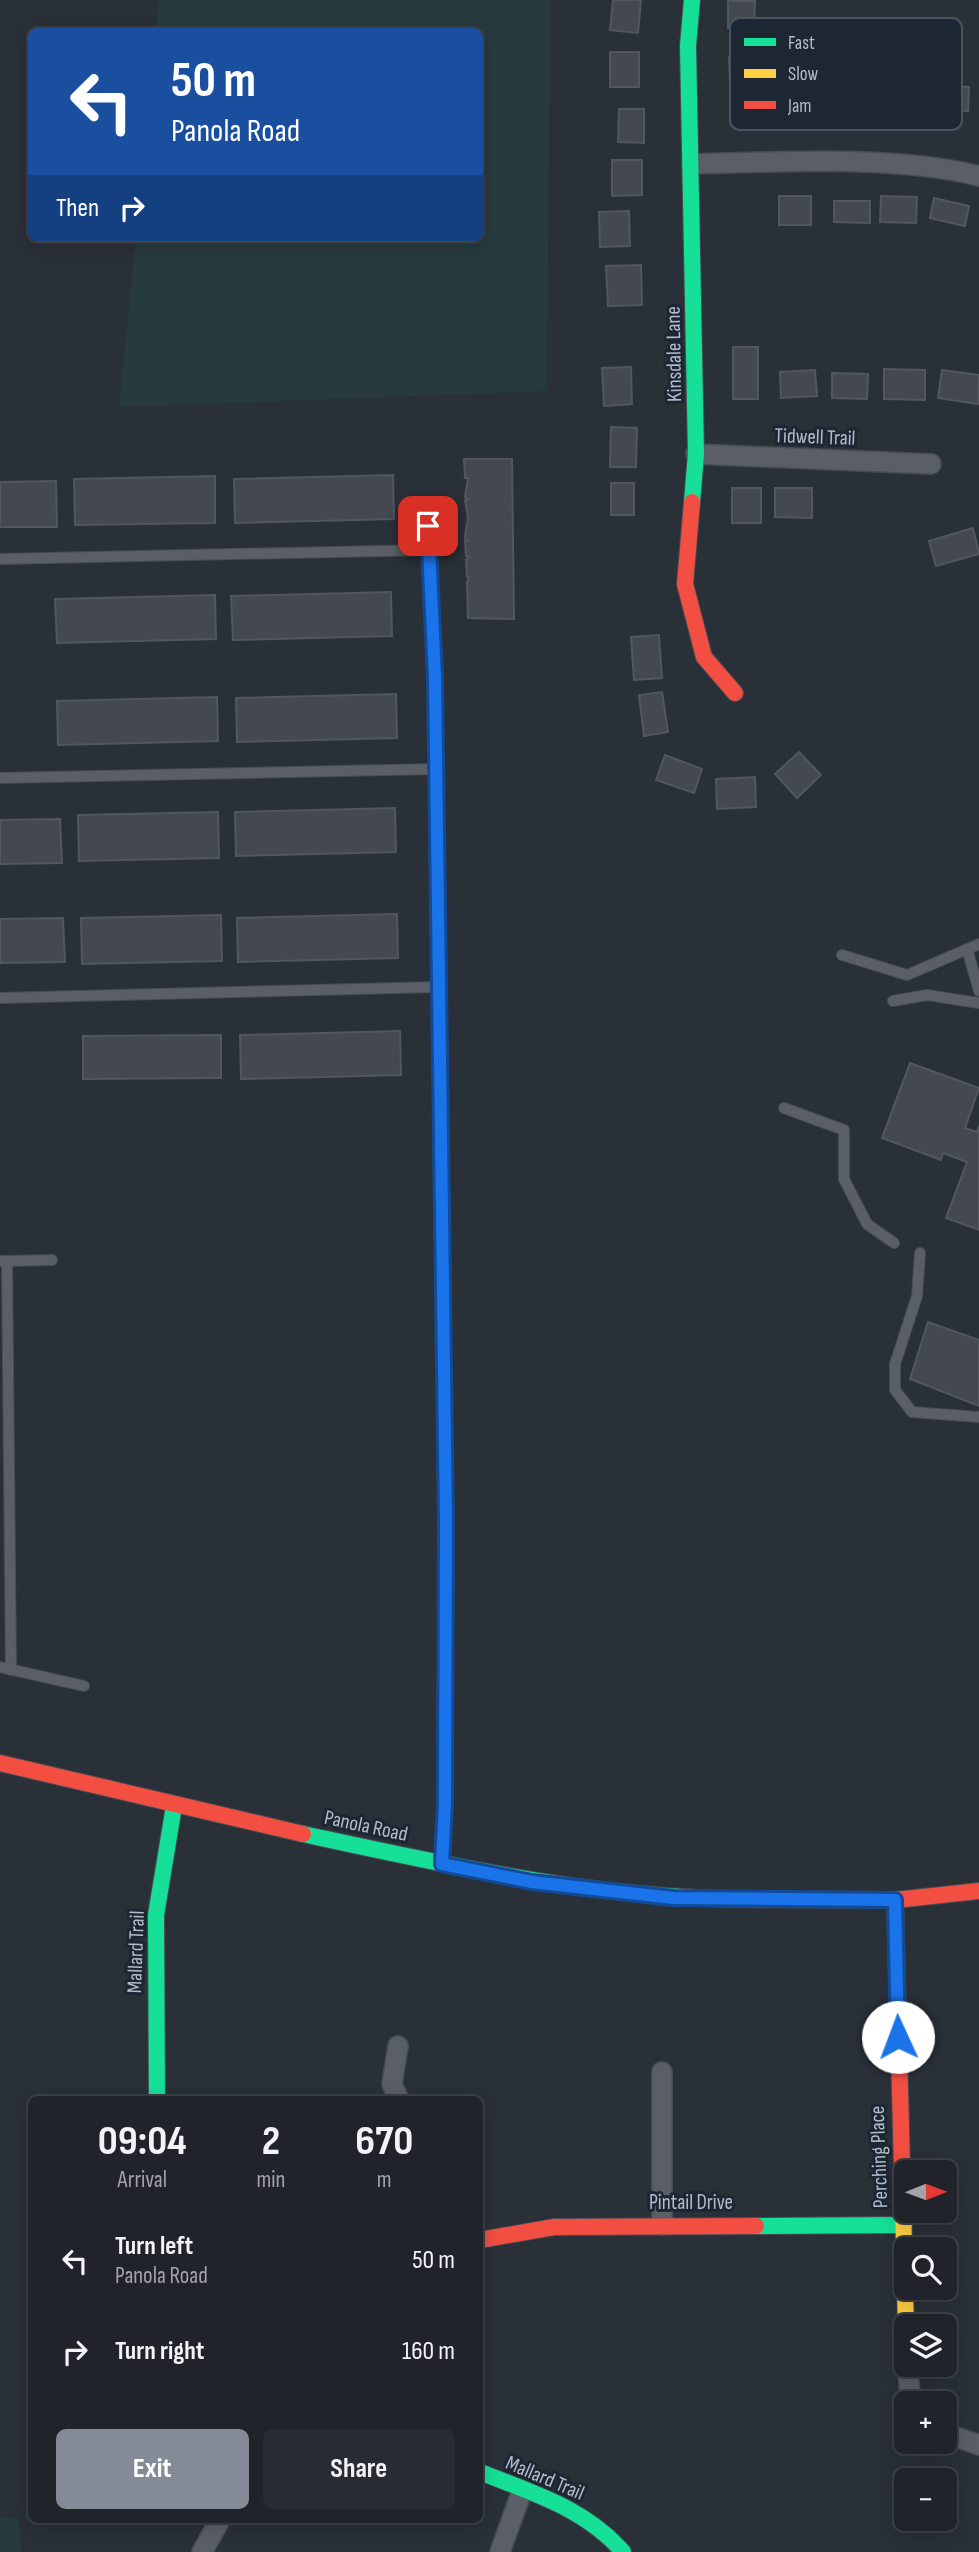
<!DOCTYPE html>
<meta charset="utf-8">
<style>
:root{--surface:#20242a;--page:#282c32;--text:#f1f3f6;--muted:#a2a4a8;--line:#3d4147;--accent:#848b96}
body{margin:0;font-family:"Sofia Sans Condensed",sans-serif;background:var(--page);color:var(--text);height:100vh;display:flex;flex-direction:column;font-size:26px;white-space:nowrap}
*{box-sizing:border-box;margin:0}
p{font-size:23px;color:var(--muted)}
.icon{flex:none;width:38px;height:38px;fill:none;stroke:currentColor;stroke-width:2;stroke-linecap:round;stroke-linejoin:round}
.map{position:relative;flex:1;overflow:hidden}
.side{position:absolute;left:28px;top:2096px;width:455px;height:427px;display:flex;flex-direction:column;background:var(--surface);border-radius:10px;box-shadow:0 4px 18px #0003,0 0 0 2px var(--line)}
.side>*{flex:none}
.hud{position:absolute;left:28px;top:28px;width:455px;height:214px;border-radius:10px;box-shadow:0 4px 18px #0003,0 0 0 2px var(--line);background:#1a4fa0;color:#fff;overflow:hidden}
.needle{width:46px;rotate:89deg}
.fabs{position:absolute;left:894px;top:2160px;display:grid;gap:14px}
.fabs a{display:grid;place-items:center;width:63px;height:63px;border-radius:10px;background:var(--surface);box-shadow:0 4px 18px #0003,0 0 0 2px var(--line);font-size:35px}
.pin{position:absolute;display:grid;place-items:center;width:60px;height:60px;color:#fff;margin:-30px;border-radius:14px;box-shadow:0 4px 10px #0006}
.me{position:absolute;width:77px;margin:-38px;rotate:358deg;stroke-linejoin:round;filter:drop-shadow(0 0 5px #0008)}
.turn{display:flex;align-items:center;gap:24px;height:147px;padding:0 28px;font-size:32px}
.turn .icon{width:91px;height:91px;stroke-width:2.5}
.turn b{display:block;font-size:49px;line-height:60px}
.then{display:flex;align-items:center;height:66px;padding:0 28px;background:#0003;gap:14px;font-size:26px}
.eta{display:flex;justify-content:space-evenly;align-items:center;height:119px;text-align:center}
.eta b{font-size:42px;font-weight:700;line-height:49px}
.primary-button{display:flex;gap:14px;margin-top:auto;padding:14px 28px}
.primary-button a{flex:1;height:80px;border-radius:10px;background:var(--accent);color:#fff;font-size:28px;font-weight:700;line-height:80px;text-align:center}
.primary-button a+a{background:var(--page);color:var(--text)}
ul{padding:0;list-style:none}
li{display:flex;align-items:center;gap:21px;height:91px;padding:0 28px}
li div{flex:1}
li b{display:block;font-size:26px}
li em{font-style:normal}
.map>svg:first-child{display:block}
</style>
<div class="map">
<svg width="979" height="2552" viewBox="0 0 979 2552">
<rect width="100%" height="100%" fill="#2a3038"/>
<g fill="#273a3e">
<polygon points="159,0 550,0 547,391 119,407 136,238 480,238 480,32 156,31"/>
<polygon points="0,2517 19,2519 21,2552 0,2552"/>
</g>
<g fill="#444950" stroke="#52575f" stroke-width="2">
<polygon points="613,0 641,0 638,33 610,30"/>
<polygon points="728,1 755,1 754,29 728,28"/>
<rect x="610" y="52" width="29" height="35"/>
<polygon points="755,56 757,110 731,110 729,57"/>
<polygon points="939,85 969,87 968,111 938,110"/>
<polygon points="619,109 644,109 644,143 618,142"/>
<polygon points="612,160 642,160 642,195 612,196"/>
<rect x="779" y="196" width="32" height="29"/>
<polygon points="881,196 917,197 916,223 880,222"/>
<polygon points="934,198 969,206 965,226 930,218"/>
<polygon points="834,201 870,201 870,223 834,222"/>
<polygon points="629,211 630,246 600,247 599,212"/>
<polygon points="641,265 642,305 608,306 606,266"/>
<rect x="733" y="347" width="25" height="52"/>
<polygon points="631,367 632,404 604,406 602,368"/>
<polygon points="884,369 925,370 925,400 884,399"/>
<polygon points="815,370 817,396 781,398 780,372"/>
<polygon points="942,370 979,375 978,404 938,398"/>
<polygon points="832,373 868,374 867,399 832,398"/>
<polygon points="611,427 637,428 636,467 610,467"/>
<polygon points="464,459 512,459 514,619 468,618 467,582 469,577 467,577 466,560 469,557 466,556 465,540 468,541 465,537 468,517 465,500 468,499 465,497 468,478 465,478"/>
<polygon points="393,475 394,519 235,523 234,479"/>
<polygon points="215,476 215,523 75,525 74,479"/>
<polygon points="56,481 57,527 0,527 0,482"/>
<rect x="611" y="483" width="23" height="32"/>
<rect x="732" y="488" width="29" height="35"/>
<polygon points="775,488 812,488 812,518 775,517"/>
<polygon points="973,528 979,554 936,566 929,541"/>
<polygon points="391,592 392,636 233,640 231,596"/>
<polygon points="215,595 216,639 57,643 55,599"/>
<polygon points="659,635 662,678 634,680 631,637"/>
<polygon points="662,692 668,732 644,736 639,695"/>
<polygon points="396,694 397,738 237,742 236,698"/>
<polygon points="217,697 218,741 58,745 57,701"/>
<polygon points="799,752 821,775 797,798 775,774"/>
<polygon points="665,755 702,769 694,793 656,780"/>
<polygon points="755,777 756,807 717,809 716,779"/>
<polygon points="395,808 396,852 236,856 235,812"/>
<polygon points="218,812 219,858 79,861 78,815"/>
<polygon points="60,819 62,863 0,864 0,820"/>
<polygon points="397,914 398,958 238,962 237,918"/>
<polygon points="221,915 222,961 82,964 81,918"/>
<polygon points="63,918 65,962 0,963 0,919"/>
<polygon points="400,1031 401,1075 241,1079 240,1035"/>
<polygon points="221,1035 221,1078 83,1079 83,1036"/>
<polygon points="910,1063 979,1088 965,1128 977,1132 979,1126 979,1230 946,1218 967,1162 943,1153 941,1160 882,1138"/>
<polygon points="928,1322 979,1340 979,1406 910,1379"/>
</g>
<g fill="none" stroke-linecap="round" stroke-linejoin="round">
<defs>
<g id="lane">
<polyline points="428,502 428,550"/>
<polyline points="0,559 428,550 435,677 445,1523 445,1803 442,1863"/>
<polyline points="0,778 436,769"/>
<polyline points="967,949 979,991"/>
<polyline points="842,955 907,975 979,944"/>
<polyline points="0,998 438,987"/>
<polyline points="893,1001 927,995 979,1003"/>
<polyline points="784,1108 844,1130 844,1179 867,1224 894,1243"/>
<polyline points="920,1253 917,1296 895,1364 895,1390 912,1412 979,1417"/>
<polyline points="0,1261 7,1261 11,1670"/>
<polyline points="7,1261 52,1260"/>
<polyline points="0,1667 84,1686"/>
</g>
<g id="street">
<path d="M 692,164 C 778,162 896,155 979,176"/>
<polyline points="696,454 931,464"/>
<polyline points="398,2046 392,2084 399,2100"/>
<polyline points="662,2225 662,2072"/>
<polyline points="907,2364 911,2403"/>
<polyline points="945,2433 979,2445"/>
<polyline points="202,2552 220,2520"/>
<polyline points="500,2552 522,2491"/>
</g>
<g id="fast">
<polyline points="692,502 696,454 688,46 692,0"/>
<path d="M 303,1834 C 446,1865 586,1897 733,1899"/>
<polyline points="157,2100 156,1915 174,1806"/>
<polyline points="756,2226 904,2225"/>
<path d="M 480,2472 C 532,2493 585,2508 623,2552"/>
</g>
<polyline id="slow" points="903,2205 906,2330"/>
<g id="jam">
<polyline points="692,502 685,584 704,657 735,693"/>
<polyline points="0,1763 303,1834"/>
<polyline points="733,1899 895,1900 979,1891"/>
<polyline points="895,1900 903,2205"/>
<polyline points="480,2240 554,2227 756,2226"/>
</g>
</defs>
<use href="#lane" stroke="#484c53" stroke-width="12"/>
<use href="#street" stroke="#484c53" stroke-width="22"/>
<use href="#fast" stroke="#484c53" stroke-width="18"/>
<use href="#slow" stroke="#484c53" stroke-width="18"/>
<use href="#jam" stroke="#484c53" stroke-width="18"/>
<use href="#lane" stroke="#5a5e66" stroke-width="10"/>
<use href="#street" stroke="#5a5e66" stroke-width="19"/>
<use href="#fast" stroke="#16e098" stroke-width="16"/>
<use href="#slow" stroke="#ffcf43" stroke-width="16"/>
<use href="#jam" stroke="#f24e42" stroke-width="16"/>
</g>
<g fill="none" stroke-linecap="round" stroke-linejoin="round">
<defs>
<polyline id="route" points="428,526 435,677 446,1522 445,1803 442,1864 532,1882 673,1898 895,1900 898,2037"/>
</defs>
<use href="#route" stroke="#114b97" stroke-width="18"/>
<use href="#route" stroke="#1a73e8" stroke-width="12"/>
</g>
<g text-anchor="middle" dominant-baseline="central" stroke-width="6" stroke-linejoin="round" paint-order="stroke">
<g font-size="21" fill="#b4bcc9" stroke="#1d2633">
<text transform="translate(674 354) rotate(-91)">Kinsdale Lane</text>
<text transform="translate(815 437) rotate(2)">Tidwell Trail</text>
<text transform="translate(366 1826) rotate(12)">Panola Road</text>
<text transform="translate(136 1952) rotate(-88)">Mallard Trail</text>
<text transform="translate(879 2157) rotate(-92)">Perching Place</text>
<text x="691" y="2202">Pintail Drive</text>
<text transform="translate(545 2478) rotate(23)">Mallard Trail</text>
</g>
</g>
<rect x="730" y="18" width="232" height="112" rx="10" fill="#1d2633" stroke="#4a5360" stroke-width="2"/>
<rect x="744" y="38" width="32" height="8" fill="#16e098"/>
<rect x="744" y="69" width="32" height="9" fill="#ffcf43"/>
<rect x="744" y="101" width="32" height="8" fill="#f24e42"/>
<g font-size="19" fill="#b4bcc9">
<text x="788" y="49">Fast</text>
<text x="788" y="80">Slow</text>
<text x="788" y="112">Jam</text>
</g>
</svg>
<div class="fabs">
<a><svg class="needle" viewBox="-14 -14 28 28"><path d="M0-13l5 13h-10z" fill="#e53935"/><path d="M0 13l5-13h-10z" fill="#a2a4a8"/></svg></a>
<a><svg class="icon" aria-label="search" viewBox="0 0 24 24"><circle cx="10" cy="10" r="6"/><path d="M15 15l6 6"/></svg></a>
<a><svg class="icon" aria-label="layers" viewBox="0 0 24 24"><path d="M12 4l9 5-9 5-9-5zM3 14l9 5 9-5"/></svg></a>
<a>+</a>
<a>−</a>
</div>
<div class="pin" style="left:428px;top:526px;background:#d93025"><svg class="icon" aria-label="arrive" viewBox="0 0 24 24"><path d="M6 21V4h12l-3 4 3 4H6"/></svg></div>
<svg class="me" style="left:898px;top:2037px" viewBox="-20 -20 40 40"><circle r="19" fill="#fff"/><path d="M0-13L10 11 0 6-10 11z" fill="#1a73e8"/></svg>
<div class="hud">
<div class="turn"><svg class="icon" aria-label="left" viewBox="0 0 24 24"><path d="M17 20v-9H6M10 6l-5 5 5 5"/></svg><div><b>50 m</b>Panola Road</div></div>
<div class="then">Then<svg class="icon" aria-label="right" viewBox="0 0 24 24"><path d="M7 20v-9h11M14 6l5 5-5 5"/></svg></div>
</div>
<section class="side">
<div class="eta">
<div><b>09:04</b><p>Arrival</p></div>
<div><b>2</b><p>min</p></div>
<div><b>670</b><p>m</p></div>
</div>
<ul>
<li><svg class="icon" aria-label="left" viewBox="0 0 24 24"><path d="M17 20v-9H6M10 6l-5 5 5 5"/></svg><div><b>Turn left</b><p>Panola Road</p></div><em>50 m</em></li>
<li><svg class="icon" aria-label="right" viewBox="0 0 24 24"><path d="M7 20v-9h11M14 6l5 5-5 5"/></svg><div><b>Turn right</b></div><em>160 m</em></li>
</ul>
<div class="primary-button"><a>Exit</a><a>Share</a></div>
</section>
</div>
